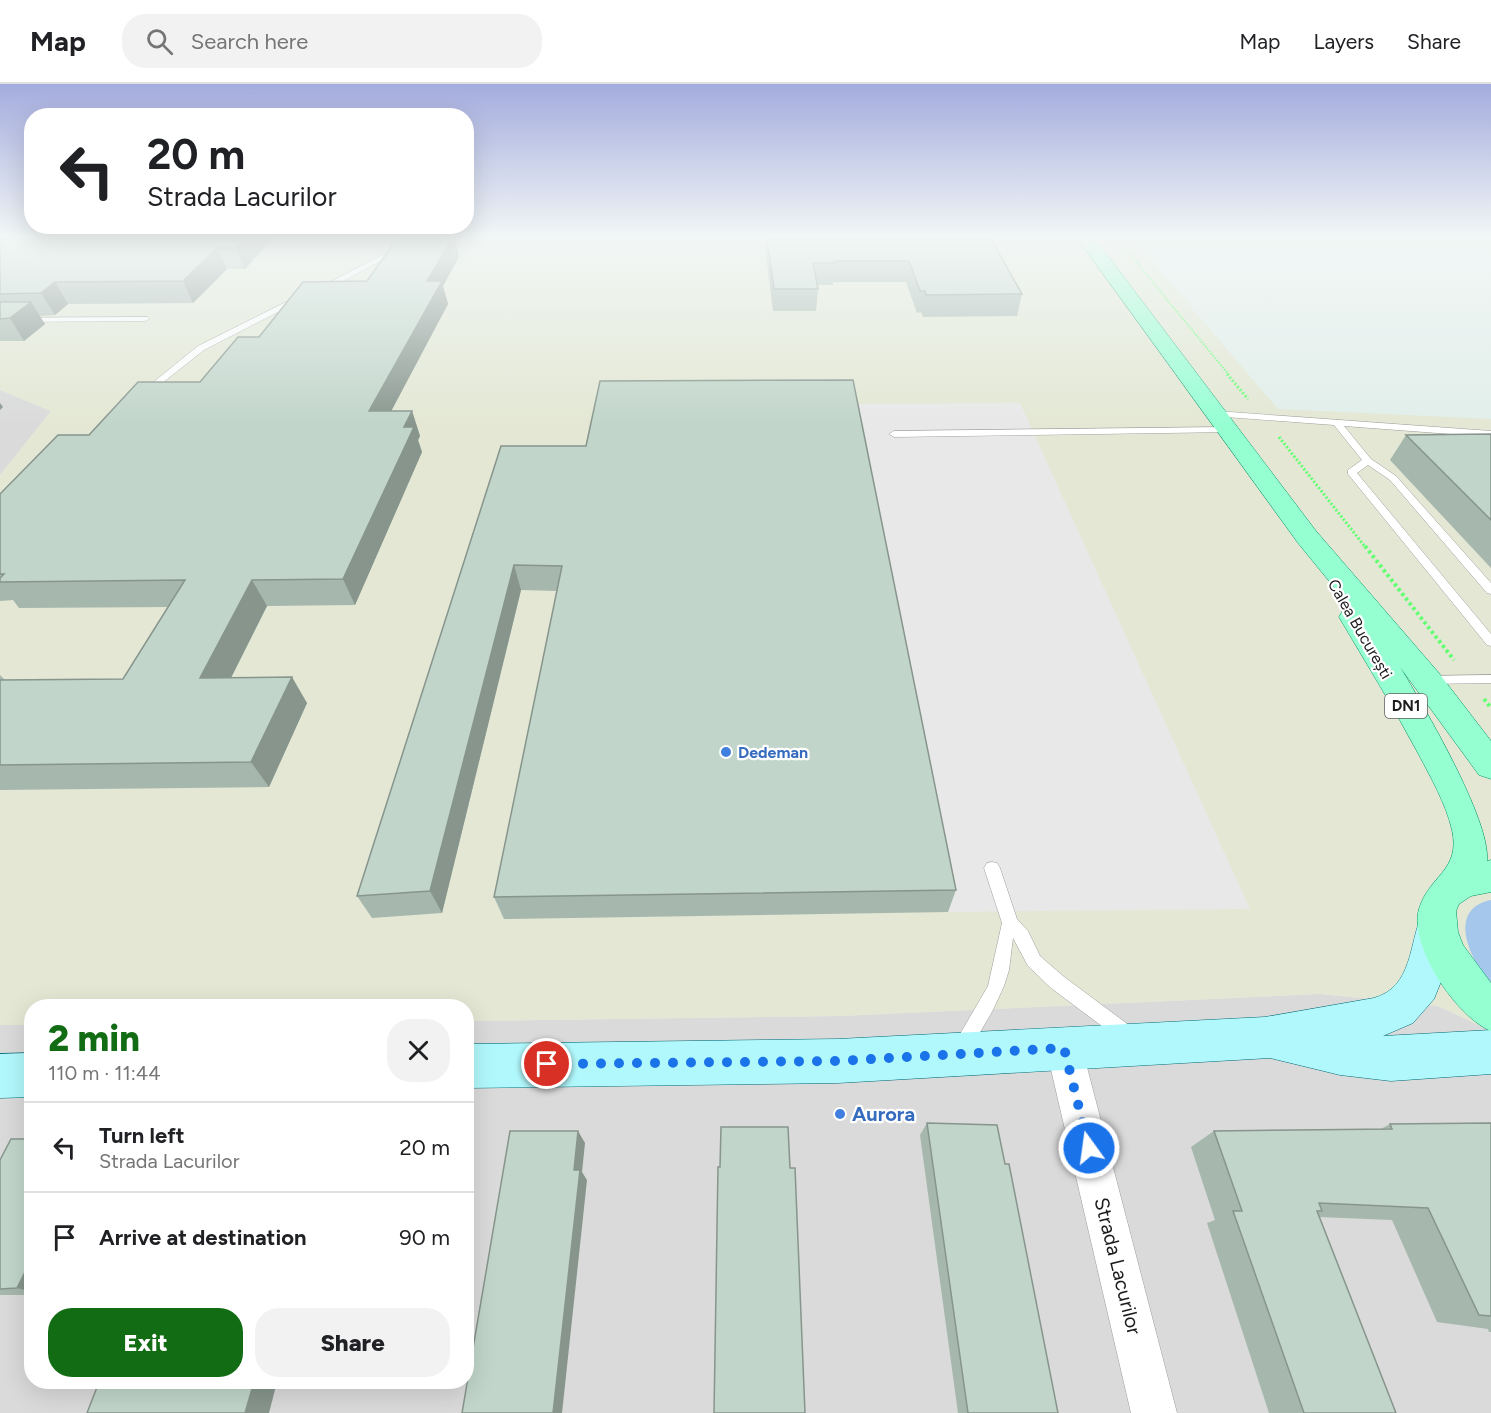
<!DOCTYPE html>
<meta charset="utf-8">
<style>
:root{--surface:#fff;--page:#f2f2f2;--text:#202124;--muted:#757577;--line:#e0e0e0;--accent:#126c14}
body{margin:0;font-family:Figtree,sans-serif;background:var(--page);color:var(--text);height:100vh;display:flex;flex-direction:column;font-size:22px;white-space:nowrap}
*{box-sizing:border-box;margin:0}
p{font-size:20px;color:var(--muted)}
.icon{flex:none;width:33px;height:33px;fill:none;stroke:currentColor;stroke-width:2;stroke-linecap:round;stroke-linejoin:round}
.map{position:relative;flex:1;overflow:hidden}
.panel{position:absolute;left:24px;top:915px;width:450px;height:390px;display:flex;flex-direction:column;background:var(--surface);border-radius:24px;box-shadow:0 6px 24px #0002}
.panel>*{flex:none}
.guide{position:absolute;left:24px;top:24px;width:450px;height:126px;border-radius:24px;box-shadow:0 6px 24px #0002;background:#fff;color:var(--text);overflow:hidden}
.pin{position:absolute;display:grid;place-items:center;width:51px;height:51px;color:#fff;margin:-26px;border:3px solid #fff;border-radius:50%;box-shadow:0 2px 6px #0007}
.me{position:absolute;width:66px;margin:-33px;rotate:346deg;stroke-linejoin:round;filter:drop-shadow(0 0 4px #0008)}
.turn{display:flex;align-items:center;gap:21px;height:126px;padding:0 24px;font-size:27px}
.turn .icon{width:78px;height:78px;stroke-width:2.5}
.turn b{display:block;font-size:42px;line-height:51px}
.round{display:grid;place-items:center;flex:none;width:63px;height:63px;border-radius:24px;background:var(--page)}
.overview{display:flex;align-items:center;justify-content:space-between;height:102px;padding:0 24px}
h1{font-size:36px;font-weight:800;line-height:45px;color:var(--accent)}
.primary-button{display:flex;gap:12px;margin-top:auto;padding:12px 24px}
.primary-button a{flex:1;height:69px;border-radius:24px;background:var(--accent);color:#fff;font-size:24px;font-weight:800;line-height:69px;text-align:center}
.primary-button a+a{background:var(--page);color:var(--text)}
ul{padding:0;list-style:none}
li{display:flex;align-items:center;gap:18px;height:90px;padding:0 24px;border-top:2px solid var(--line)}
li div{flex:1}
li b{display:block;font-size:22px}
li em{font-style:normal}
header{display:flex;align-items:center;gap:36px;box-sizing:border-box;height:84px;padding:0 30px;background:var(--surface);border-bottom:2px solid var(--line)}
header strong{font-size:28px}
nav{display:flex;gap:33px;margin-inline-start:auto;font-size:21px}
.search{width:420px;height:54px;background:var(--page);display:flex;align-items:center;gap:15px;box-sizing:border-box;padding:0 21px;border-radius:24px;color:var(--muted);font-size:22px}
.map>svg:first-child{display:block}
</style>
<header>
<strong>Map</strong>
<div class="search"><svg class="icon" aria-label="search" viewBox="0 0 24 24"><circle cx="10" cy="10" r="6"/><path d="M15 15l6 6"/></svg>Search here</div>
<nav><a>Map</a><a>Layers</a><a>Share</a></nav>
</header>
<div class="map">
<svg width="1491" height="1329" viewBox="0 0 1491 1329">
<rect width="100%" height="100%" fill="#e1eeea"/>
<g fill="#d9dad9">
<polygon points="0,306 51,327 0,391"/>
<polygon points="1320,910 1438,922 1491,947 1491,1329 0,1329 0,941 31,941 32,1298 466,1298 467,937 841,932"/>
</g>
<polygon fill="#e3e7d3" points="0,155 1133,155 1278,325 1491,335 1491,947 1438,922 1321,910 841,932 467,937 466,922 32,922 31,941 0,941 0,391 51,327 0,306"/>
<path fill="#a4c7eb" d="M 1491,816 L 1491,900 C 1471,878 1445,825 1491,816 Z"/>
<polygon fill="#e8e8e8" points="1020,319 1250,825 948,828 850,320"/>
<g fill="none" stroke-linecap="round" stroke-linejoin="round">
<defs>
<g id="lane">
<polygon points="350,155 357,155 353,158"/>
<polygon points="413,155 422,155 322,208 315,206"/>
<polygon points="296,213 303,215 204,266 147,311 140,309 198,262"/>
<polygon points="148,233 149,235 145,237 0,238 0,234"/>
<polygon points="1216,327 1491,347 1491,353 1344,342 1371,375 1396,392 1491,499 1491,510 1487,509 1390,396 1368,381 1357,389 1491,550 1491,562 1487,561 1348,390 1348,386 1362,376 1334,341 1213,332 1212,330"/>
<polygon points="1228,343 1233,346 1231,348 894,353 889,350 894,347"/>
<polygon points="1491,591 1491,599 1427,600 1421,596 1427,592"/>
<polygon points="992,778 997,779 1000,784 1017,835 1028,847 1040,872 1063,892 1134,945 1137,951 1134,957 1128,960 1122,957 1051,904 1028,882 1013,854 1009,886 1004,902 993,926 968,969 962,972 956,969 953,963 956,957 988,902 1002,839 984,784 987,779"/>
</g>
<polygon id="street" points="1064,946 1076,952 1082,964 1177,1329 1131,1329 1046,964 1052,952"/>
<g id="secondary">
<path d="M 1436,824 L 1450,830 L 1455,842 L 1451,873 L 1434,915 L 1413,939 L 1383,952 L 1491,946 L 1491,990 L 1391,997 L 1340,991 L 1270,974 L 838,999 L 466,1004 L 466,960 L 838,955 L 1265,933 L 1374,914 C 1413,903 1409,859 1422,830 Z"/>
<polygon points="32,969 32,1013 0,1014 0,970"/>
</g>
<path id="primary" d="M 1078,155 L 1095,155 L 1316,447 L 1438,588 L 1491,657 L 1491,695 L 1479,691 L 1400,583 C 1423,621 1491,736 1487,777 L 1491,776 L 1491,808 L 1471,812 L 1459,820 L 1456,827 L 1458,848 L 1463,861 L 1491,899 L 1491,947 C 1458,934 1408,863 1419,825 C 1429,791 1461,787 1452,746 C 1446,720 1431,694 1419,671 C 1394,624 1366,579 1339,533 L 1343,526 L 1351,524 L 1298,459 Z"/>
</defs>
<use href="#lane" stroke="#9d9d9d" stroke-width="1"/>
<use href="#street" stroke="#9d9d9d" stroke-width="1"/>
<use href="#secondary" stroke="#016875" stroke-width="1"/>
<use href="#primary" stroke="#009463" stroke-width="1"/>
<polyline stroke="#61ff72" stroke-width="2" stroke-dasharray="1.5 1.5" stroke-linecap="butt" points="1127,167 1229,291"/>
<g stroke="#61ff72" stroke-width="3" stroke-dasharray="2 2" stroke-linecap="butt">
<polyline points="1227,290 1248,315"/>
<polyline points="1279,353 1366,464"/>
</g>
<g stroke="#61ff72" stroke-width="4" stroke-dasharray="3 3" stroke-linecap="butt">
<polyline points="1365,462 1454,576"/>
<polyline points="1484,615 1491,624"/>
</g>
<use href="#lane" fill="#fff" fill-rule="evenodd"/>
<use href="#street" fill="#fff" fill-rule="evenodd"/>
<use href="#secondary" fill="#b1f8fc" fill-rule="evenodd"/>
<use href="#primary" fill="#95ffd2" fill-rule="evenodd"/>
</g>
<g fill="#a6b7ae">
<polygon points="0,155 272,155 245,185 227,185 193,219 68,220 55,231 39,232 45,240 24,257 0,257"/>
<polygon points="397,155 455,155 459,173 443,202 448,220 391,327 412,327 420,352 418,356 422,368 355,521 267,522 231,593 307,619 269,703 0,706 0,591 5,596 123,595 168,523 19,524 13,516 0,517 0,410 89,351 200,298 259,253 367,197"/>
<polygon points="764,155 991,155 1022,210 1017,232 923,233 921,228 917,229 906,198 833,198 833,201 817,201 818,205 816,227 773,227"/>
<polygon points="1491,350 1491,484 1390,376 1406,351"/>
<polygon points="501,362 956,806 948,828 504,835 494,813 557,507 521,506 442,829 372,834 357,812"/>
<polygon points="927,1039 1005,1080 1058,1329 958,1329 920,1051"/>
<polygon points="1491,1039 1491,1248 1489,1248 1488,1245 1437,1238 1392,1136 1319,1133 1396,1329 1269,1329 1207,1139 1215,1136 1191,1063 1214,1047 1381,1045 1390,1040"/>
<polygon points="32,1055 32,1211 0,1211 0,1076"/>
</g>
<g fill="#87958d">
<polygon points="244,155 272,155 245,185 236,164"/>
<polygon points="452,155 455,155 459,173 443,202 448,220 378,352 369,327 427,197"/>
<polygon points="217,164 227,185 193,219 183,197"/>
<polygon points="55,198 68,220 55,231 41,209"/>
<polygon points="31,218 45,240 24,257 10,234"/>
<polygon points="0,319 3,323 0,326"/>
<polygon points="412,327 420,352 418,356 422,368 355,521 343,495 404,343"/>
<polygon points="514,481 521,506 442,829 430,807"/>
<polygon points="252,496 267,522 218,620 200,594"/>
<polygon points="292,593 307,619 269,703 251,678"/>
<polygon points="578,1047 585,1059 582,1088 587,1096 562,1329 553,1329 574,1086"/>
<polygon points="26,1186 32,1187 32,1208 17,1204"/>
<polygon points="254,1298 277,1298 269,1329 245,1329"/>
</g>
<g fill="#c1d5ca" stroke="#87958d" stroke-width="1.5">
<polygon points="0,155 244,155 236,164 217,164 183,197 55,198 41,209 0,210"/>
<polygon points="397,155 452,155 427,197 442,197 369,327 412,327 404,343 414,343 343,495 252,496 200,594 292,593 251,678 0,681 0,596 123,595 185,496 0,498 0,494 4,490 0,490 0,410 58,351 89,351 138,298 200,298 238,253 259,253 303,198 367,197"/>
<polygon points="767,155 991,155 1022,210 926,211 925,207 920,207 909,177 834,177 834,179 813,179 818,205 774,205"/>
<polygon points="0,218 31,218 10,234 0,235"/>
<polygon points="853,296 956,806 494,813 562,482 514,481 430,807 357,812 501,362 586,362 600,297"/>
<polygon points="1491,350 1491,436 1406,351"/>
<polygon points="927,1039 997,1041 1005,1080 1009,1080 1058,1329 968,1329"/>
<polygon points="1491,1039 1491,1232 1479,1231 1428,1124 1319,1119 1322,1127 1317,1127 1396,1329 1304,1329 1233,1127 1242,1127 1214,1047 1392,1045 1390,1040"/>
<polygon points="721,1043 788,1043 790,1084 795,1084 805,1329 714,1329 718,1083 720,1083"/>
<polygon points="510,1047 578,1047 574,1086 580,1086 553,1329 462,1329"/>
<polygon points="11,1055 32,1055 32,1186 26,1186 17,1204 0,1205 0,1076"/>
<polygon points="99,1298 254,1298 245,1329 87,1329"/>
</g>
<linearGradient id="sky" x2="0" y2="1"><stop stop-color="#a4acde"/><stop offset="0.45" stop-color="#f2f7f6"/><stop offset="1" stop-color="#f2f7f6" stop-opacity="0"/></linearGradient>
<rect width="1491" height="342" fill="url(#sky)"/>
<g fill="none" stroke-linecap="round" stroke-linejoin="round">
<polyline stroke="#1a73e8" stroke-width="10" stroke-dasharray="0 18" points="547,980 838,977 1064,964 1089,1064"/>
</g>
<g fill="#3f7fe0" stroke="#fff" stroke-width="2">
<circle cx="726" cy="668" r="6"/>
<circle cx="840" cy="1030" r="6"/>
</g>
<g text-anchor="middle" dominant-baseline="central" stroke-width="4.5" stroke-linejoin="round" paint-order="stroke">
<rect fill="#fff" stroke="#606060" stroke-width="1.5" x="1385" y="610" width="42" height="24" rx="4.5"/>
<g font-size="15" font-weight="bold" fill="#1c1c1c">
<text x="1406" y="622">DN1</text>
</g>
<g font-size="16" fill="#1c1c1c" stroke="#fff">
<text transform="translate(1360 545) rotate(60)">Calea București</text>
</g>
<g font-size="16" font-weight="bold" fill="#366cbe" stroke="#fff" text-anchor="start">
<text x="738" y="668">Dedeman</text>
</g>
<g font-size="20" font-weight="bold" fill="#366cbe" stroke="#fff" text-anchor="start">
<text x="852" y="1030">Aurora</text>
</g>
<g font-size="20" fill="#1c1c1c" stroke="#fff">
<text transform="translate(1118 1182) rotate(76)">Strada Lacurilor</text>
</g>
</g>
</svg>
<div class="pin" style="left:547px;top:980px;background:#d93025"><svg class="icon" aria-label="arrive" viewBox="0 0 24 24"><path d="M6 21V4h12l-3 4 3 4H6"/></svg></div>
<svg class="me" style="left:1089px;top:1064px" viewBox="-20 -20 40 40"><circle r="17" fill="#1a73e8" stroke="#fff" stroke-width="3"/><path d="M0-11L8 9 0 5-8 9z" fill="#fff"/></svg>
<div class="guide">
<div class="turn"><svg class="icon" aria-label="left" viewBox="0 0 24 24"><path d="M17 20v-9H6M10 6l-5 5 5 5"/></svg><div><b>20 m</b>Strada Lacurilor</div></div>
</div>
<section class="panel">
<div class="overview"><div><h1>2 min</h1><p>110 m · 11:44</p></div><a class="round"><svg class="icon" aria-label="close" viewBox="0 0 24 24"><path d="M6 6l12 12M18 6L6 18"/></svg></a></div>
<ul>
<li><svg class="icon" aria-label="left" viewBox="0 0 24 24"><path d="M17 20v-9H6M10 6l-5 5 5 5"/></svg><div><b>Turn left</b><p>Strada Lacurilor</p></div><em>20 m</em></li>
<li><svg class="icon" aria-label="arrive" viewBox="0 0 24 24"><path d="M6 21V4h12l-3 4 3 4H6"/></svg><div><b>Arrive at destination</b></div><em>90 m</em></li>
</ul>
<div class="primary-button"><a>Exit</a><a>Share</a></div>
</section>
</div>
